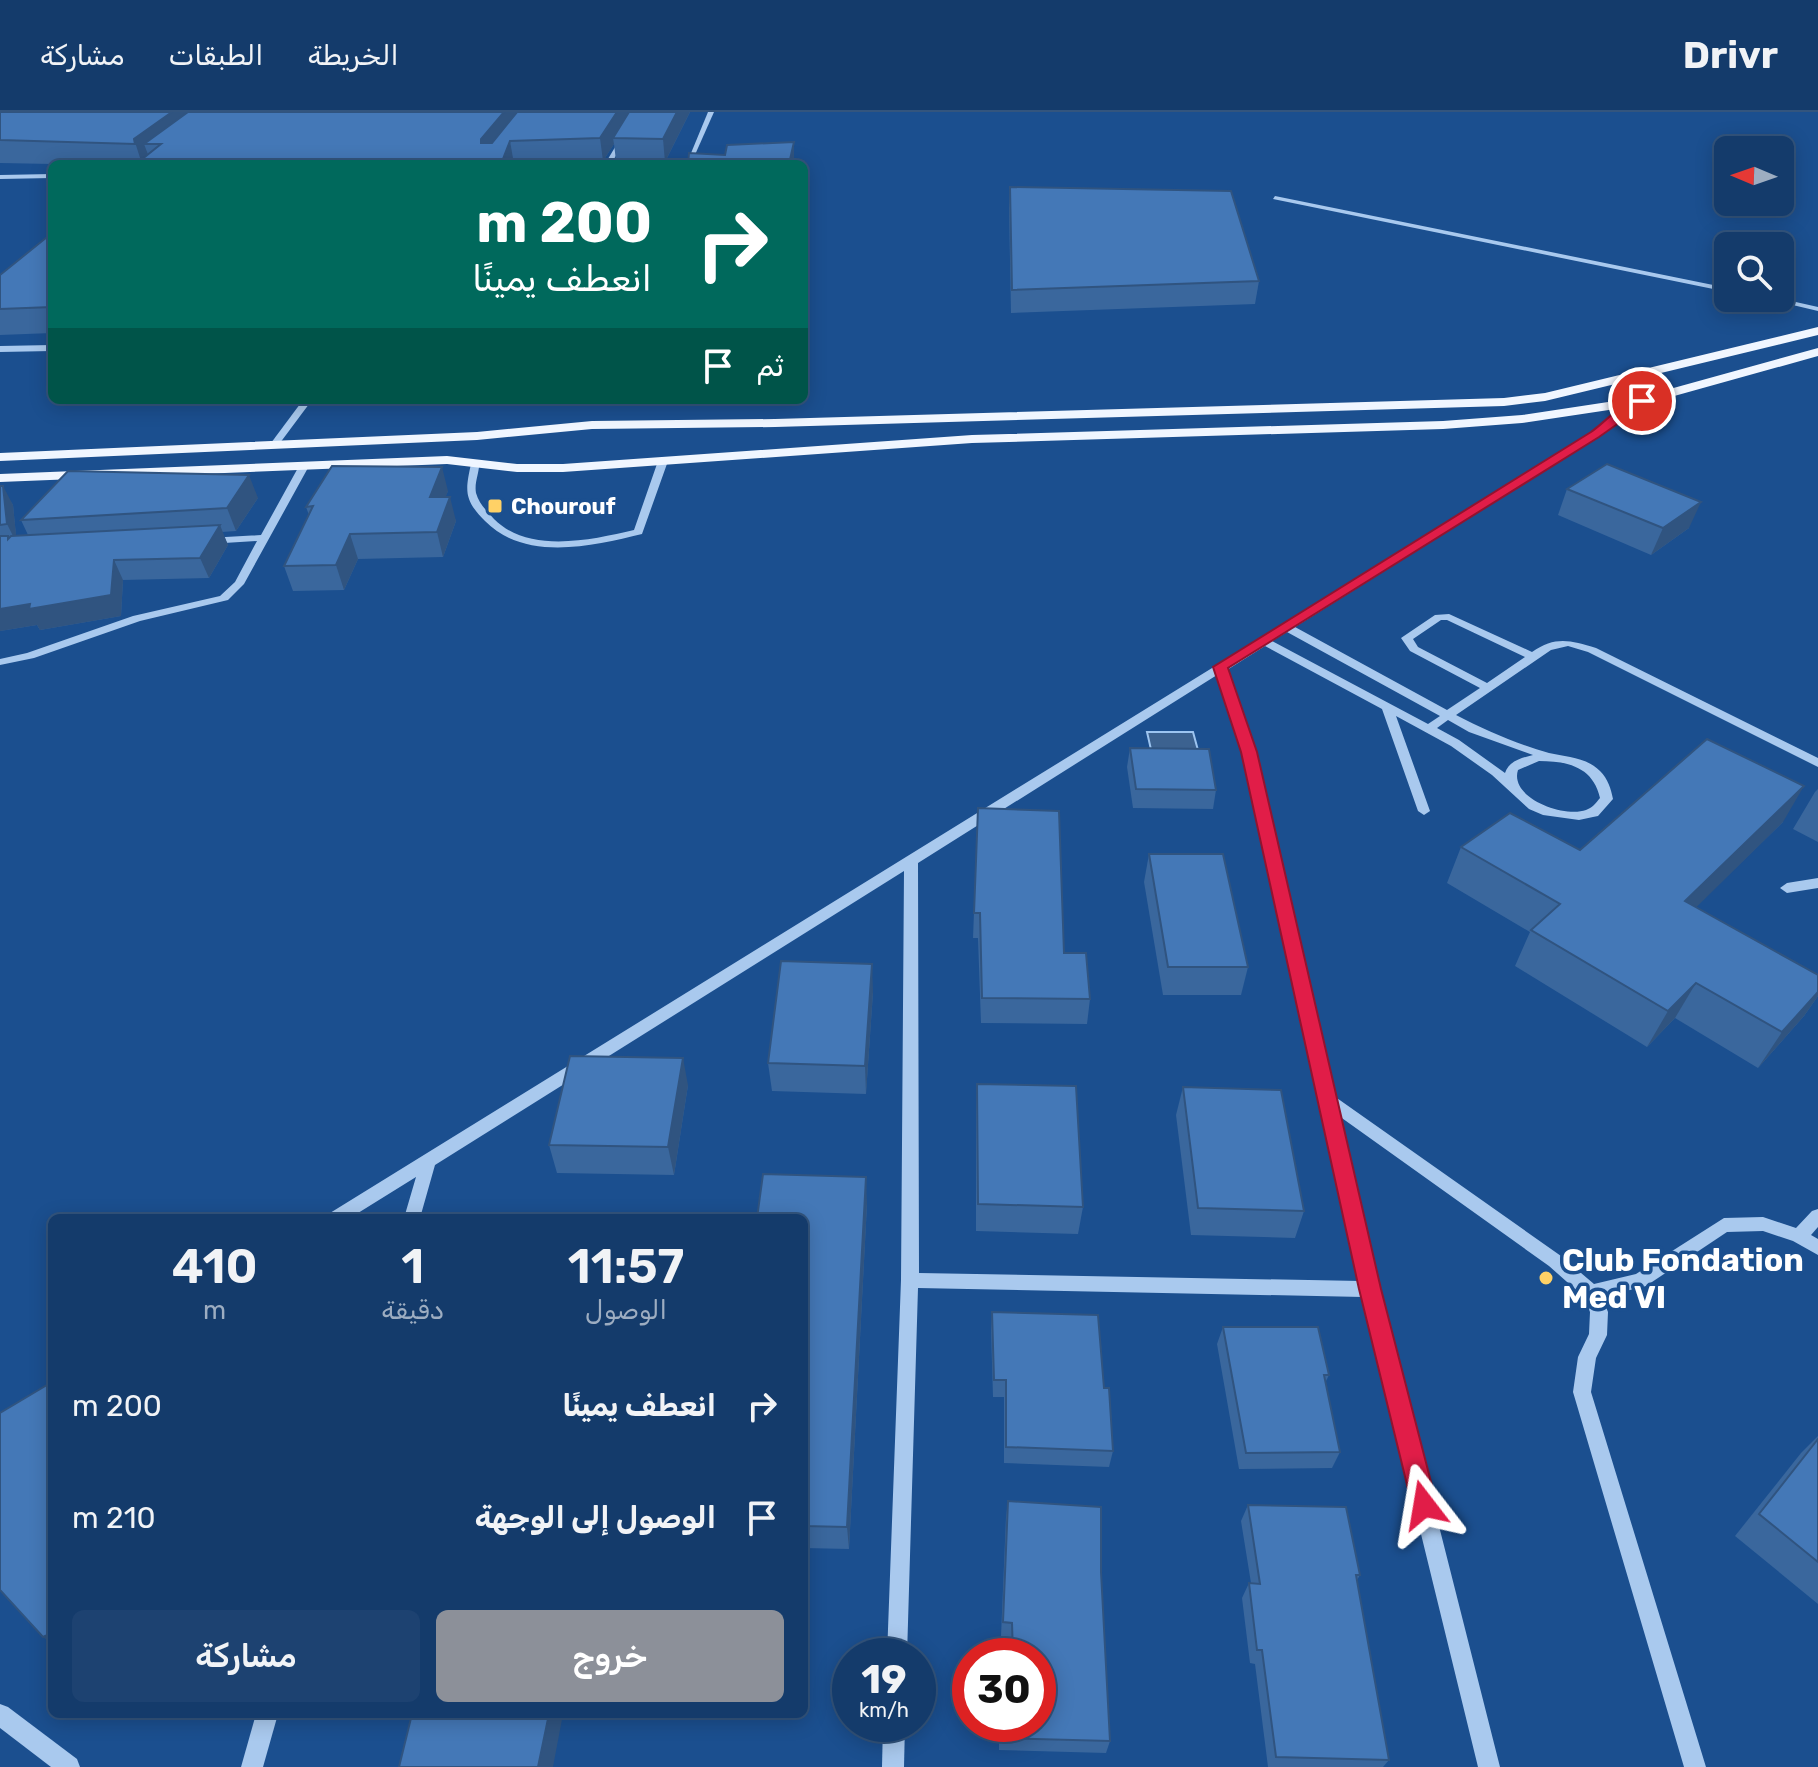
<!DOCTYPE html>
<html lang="ar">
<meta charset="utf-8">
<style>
:root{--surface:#143b6b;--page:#1d4271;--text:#f1f3f6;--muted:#9dadc1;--line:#33557e;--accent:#8c9099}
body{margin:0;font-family:Rubik,"Noto Sans Arabic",sans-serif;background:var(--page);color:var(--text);direction:rtl;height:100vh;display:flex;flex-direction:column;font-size:30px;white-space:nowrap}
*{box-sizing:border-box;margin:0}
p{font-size:26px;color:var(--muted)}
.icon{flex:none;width:44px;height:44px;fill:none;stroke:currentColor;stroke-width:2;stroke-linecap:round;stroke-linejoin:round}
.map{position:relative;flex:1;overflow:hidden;direction:ltr}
.panel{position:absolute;left:48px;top:1102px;width:760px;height:504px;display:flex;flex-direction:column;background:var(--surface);border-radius:12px;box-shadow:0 4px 20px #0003,0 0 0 2px var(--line);direction:rtl}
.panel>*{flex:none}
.hud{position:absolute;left:48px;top:48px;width:760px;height:244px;border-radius:12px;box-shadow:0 4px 20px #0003,0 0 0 2px var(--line);direction:rtl;background:#00695c;color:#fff;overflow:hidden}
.needle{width:52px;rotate:272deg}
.buttons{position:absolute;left:1714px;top:24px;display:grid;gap:16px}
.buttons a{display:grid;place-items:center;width:80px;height:80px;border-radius:12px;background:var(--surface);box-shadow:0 4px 20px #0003,0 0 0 2px var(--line);font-size:40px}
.speed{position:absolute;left:832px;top:1526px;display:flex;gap:16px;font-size:40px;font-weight:700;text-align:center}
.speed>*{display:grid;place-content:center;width:104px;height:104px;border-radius:50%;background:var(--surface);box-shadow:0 4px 20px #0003,0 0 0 2px var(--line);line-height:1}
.speed small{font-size:20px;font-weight:400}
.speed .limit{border:12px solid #d22;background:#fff;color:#111}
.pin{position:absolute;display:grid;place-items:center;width:68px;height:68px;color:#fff;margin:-34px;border:4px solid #fff;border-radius:50%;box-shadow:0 2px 8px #0007}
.me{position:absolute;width:88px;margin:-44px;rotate:346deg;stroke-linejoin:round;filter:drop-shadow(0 0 6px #0008)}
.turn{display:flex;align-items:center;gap:28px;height:168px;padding:0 24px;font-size:36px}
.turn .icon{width:104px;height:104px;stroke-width:2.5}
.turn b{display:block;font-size:56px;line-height:68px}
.then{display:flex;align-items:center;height:76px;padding:0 24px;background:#0003;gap:16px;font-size:30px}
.eta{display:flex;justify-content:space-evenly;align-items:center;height:136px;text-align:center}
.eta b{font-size:48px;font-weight:600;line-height:56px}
.cta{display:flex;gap:16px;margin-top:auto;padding:16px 24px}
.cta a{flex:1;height:92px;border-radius:12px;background:var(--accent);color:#fff;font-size:32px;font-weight:600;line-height:92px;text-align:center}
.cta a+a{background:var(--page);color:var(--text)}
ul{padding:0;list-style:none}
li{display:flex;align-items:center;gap:24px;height:112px;padding:0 24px}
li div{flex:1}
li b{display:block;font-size:30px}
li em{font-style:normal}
header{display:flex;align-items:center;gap:48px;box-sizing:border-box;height:112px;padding:0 40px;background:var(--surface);border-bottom:2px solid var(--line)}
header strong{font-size:38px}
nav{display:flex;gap:44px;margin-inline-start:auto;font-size:28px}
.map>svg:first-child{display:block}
</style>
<header>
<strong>Drivr</strong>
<nav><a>الخريطة</a><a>الطبقات</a><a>مشاركة</a></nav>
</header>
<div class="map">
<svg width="1818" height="1655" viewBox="0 0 1818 1655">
<rect width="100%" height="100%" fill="#1b4f8f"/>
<polygon fill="#3c6290" stroke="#9cc4f0" stroke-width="2" points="1147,620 1193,620 1199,642 1152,642"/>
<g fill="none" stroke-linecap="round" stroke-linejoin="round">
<g fill="#a9c9ee" fill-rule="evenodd">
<polygon points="636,0 642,0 611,52 605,52"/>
<polygon points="708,0 714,0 694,45 689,46"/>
<polygon points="52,62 52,66 0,67 0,63"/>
<polygon points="1275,84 1728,176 1728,180 1273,87"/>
<polygon points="1763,186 1778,186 1818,195 1818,199"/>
<polygon points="52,233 52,239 0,240 0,234"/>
<polygon points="303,288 312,288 277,335 271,335 271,331"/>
<path d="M 1629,289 L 1633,292 L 1622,307 L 1574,340 L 1295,515 L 1447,598 L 1480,576 L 1410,539 L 1401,526 L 1435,503 L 1449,502 L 1532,540 C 1555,524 1570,528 1596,536 L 1818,646 L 1818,655 L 1588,540 L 1568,534 L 1551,538 L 1456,603 C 1485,618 1517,632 1549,641 C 1566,645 1586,645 1600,659 C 1608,667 1611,677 1613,687 L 1598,704 L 1593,705 L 1579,708 L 1543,703 L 1529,697 L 1492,663 L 1451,634 L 1396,604 L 1430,699 L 1424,703 L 1418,699 L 1382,597 L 1265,534 L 1227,558 L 1255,640 L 1334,984 L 1561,1144 L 1594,1172 L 1636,1162 L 1724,1106 L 1763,1105 L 1796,1116 L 1812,1099 L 1818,1097 L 1818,1115 L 1811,1123 L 1818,1127 L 1818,1143 L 1793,1129 L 1763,1119 L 1727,1120 L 1646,1174 L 1602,1185 L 1608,1200 L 1607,1223 L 1596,1246 L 1591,1280 L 1706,1655 L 1684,1655 L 1573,1280 L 1578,1245 L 1589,1222 L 1590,1200 L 1584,1185 L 1549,1154 L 1339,1004 L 1379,1177 L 1500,1655 L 1478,1655 L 1363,1185 L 918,1176 L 907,1544 L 887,1544 L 901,1168 L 904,759 L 435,1053 L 420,1106 L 404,1106 L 416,1065 L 350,1106 L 328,1106 L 330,1101 L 1568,336 L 1616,303 ZM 1441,508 L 1447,508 L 1525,545 L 1487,571 L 1418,535 L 1413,527 ZM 1287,520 L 1440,604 L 1428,612 L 1272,529 ZM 1217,563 L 1243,640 L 1360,1169 L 919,1161 L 918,751 ZM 1448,608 L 1469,620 L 1533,643 C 1521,646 1509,649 1505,661 L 1459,628 L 1437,616 ZM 1539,649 C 1568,649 1593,655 1600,686 C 1596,691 1592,696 1586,698 C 1564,706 1509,686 1518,658 Z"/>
<path d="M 663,346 L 668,349 L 642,422 C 593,434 525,450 485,409 C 464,388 465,379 471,352 L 479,350 C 480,360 474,370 476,381 C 479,392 487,399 494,407 C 529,442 591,428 634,418 L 658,349 Z"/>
<polygon points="304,351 309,354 244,472 228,488 140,509 34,546 0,553 0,547 27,541 133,504 220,484 235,470 257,429 208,432 203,429 208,426 261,423 299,354"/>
<polygon points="1818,766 1818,776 1787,781 1780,776 1787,771"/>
<polygon points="0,1592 8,1595 77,1647 80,1655 51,1655 0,1616"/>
<polygon points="256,1602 278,1602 263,1655 241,1655"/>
<polygon points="883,1612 905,1612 904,1655 882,1655"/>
</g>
<g fill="#f0f6ff" fill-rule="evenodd">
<polygon points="1818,215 1818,223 1545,289 1504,294 775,315 592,317 477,328 0,349 0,341 477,320 592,309 775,307 1504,286 1545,281"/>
<polygon points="1818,236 1818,244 1642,293 1522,311 1443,317 972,331 563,360 517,360 447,352 0,370 0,362 447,344 517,352 563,352 972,323 1443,309 1522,303 1641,285"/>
</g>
</g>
<g fill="#3a679d">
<polygon points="0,0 690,0 665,50 616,49 614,32 603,49 514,52 52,52 0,51"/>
<polygon points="1010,75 1259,169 1255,192 1011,201 1009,96"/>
<polygon points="52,121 52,221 0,223 0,163"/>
<polygon points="0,374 13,393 16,424 28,423 21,408 258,386 236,419 222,420 228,433 209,466 123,468 121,504 40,518 37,513 0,519"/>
<polygon points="1567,377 1689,416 1651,443 1558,403"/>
<polygon points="448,379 445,385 456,409 443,445 358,447 344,478 293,479 284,454 309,403 306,395"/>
<polygon points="1130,636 1216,678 1213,697 1133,696 1127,655"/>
<polygon points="1818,677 1818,730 1793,717 1815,680"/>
<polygon points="978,696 1090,887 1087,912 981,911 978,826 973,826"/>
<polygon points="1783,710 1695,795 1818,863 1818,884 1804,904 1758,956 1675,906 1647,935 1515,854 1530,820 1447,771 1461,735 1580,738"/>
<polygon points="1149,742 1248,855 1241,883 1163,883 1144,770"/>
<polygon points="873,880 866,982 772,979 768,951"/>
<polygon points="977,972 1083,1095 1078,1122 976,1119 976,999"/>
<polygon points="688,973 674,1063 557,1061 549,1033"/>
<polygon points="1183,975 1304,1099 1295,1126 1191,1123 1176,1003"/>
<polygon points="867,1092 849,1437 804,1436 804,1106"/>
<polygon points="992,1200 1104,1276 1113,1339 1109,1355 1004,1351 1004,1285 993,1285 991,1218"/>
<polygon points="1223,1215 1329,1263 1325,1271 1340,1340 1332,1356 1239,1357 1217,1232"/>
<polygon points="1818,1324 1818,1492 1735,1424 1801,1341"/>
<polygon points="1008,1389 1101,1460 1110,1629 1106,1641 999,1638 999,1612 1038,1612 1038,1544 1010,1544 1010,1525 1001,1524 1006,1405"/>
<polygon points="1248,1393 1360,1463 1357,1468 1389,1648 1383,1655 1268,1655 1255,1552 1250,1551 1242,1486 1249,1471 1251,1471 1241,1409"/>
</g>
<g fill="#305480">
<polygon points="172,0 210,0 161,32 144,32 149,45 142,52 134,27"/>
<polygon points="504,0 525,0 486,50 481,27"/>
<polygon points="617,0 634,0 613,26 614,32 603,49 600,26"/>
<polygon points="677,0 690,0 665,50 663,27"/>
<polygon points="510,29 514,52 501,52"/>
<polygon points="794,30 794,52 789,52"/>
<polygon points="442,355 448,379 436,410 430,385"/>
<polygon points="249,363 258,386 236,419 227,396"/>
<polygon points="3,374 13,393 17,432 7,412"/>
<polygon points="450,385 456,409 443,445 437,420"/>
<polygon points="1701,390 1689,416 1651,443 1663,416"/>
<polygon points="220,413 228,433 209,466 200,446"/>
<polygon points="350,422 358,447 344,478 336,453"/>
<polygon points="114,448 123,468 121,504 40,518 37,513 0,519 0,497"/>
<polygon points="1804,674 1783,710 1665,826 1685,789"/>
<polygon points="872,852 873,880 866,982 865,954"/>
<polygon points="1696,871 1675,906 1647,935 1668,899"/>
<polygon points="1818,880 1818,884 1804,904 1758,956 1782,920"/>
<polygon points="683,946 688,973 674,1063 668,1035"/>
<polygon points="866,1065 867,1092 849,1437 847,1415"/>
<polygon points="52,1521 52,1532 43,1525"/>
<polygon points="549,1602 563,1602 553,1655 538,1655"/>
</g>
<g fill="#4478b7" stroke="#305480" stroke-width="2">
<polygon points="0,0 172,0 134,27 135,32 0,28"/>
<polygon points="188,0 504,0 481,27 481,31 492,31 517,0 617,0 600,26 510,29 501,52 136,52 161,32 144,32"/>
<polygon points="629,0 677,0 663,27 613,26"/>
<polygon points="794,30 789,52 688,52 689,41 725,43 727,33"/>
<polygon points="1010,75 1231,79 1259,169 1012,178"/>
<polygon points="52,121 52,195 0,197 0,163"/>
<polygon points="1607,352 1701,390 1663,416 1567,377"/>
<polygon points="332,354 442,355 430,385 450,385 437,420 350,422 336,453 284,454 313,394 306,395"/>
<polygon points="68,359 249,363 227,396 21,408"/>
<polygon points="0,374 3,374 7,412 0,413"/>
<polygon points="220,413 200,446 114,448 111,483 29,497 30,492 0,497 0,424 8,424 8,427 11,424"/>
<polygon points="1707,627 1804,674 1685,789 1818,863 1818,880 1782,920 1696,871 1668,899 1531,818 1560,792 1461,735 1510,701 1580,738"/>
<polygon points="1130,636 1209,637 1216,678 1136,677"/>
<polygon points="978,696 1059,699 1064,841 1086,841 1090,887 982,886 980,801 974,801"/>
<polygon points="1149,742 1223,742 1248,855 1168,855"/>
<polygon points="781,849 872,852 865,954 768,951"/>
<polygon points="570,944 683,946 668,1035 549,1033"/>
<polygon points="977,972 1076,974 1083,1095 978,1092"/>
<polygon points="1183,975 1281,978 1304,1099 1198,1096"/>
<polygon points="763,1062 866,1065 847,1415 804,1414 804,1106 757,1106"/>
<polygon points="992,1200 1098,1203 1104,1276 1109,1276 1113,1339 1006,1335 1006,1268 994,1268"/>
<polygon points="1223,1215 1318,1215 1329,1263 1324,1263 1340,1340 1246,1341"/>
<polygon points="52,1270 52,1521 43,1525 0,1478 0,1301"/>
<polygon points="1818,1327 1818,1450 1759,1402"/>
<polygon points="1008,1389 1101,1395 1101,1460 1110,1629 1001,1626 1001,1612 1038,1612 1038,1544 1013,1544 1012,1511 1003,1510"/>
<polygon points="1248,1393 1346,1395 1360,1463 1356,1463 1389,1648 1276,1645 1262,1538 1257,1538 1249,1471 1260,1472"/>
<polygon points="412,1602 549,1602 538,1655 399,1655"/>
</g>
<path fill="#e11d48" stroke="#92132f" stroke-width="2" d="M 1642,286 L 1646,287 L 1646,292 L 1633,295 L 1623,308 L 1599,325 L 1228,556 L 1257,640 L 1381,1177 L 1437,1393 L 1433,1402 L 1424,1405 L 1415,1402 L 1412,1393 L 1359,1177 L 1241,640 L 1213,555 L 1591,320 C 1609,307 1621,290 1642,286 Z"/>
<g fill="#ffd166" stroke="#1b4f8f" stroke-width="3">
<rect x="487" y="386" width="16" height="16" rx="4"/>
<circle cx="1546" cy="1166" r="8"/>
</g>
<g text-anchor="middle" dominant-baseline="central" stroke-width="7" stroke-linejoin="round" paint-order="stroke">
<g font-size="22" font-weight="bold" fill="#fff" stroke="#1b4f8f" text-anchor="start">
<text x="511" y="394">Chourouf</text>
</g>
<g font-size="32" font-weight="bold" fill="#fff" stroke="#1b4f8f" text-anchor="start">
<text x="1562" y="1148">Club Fondation<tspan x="1562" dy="37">Med VI</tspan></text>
</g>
</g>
</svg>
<div class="buttons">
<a><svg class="needle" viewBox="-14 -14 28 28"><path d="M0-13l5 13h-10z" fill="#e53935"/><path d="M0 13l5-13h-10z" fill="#9dadc1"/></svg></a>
<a><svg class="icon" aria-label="search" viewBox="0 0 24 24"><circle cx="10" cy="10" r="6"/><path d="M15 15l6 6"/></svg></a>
</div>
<div class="speed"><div>19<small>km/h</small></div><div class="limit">30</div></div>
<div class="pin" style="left:1642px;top:289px;background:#d93025"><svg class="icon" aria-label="arrive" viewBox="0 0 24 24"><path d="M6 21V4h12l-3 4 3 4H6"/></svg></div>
<svg class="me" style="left:1424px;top:1393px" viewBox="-20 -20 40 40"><path d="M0-17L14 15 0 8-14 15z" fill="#e11d48" stroke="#fff" stroke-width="4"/></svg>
<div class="hud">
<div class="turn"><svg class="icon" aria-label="right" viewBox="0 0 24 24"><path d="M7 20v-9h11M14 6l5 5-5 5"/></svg><div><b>200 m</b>انعطف يمينًا</div></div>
<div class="then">ثم<svg class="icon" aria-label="arrive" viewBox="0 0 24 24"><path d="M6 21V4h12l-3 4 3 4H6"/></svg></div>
</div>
<section class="panel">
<div class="eta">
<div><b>11:57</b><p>الوصول</p></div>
<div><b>1</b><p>دقيقة</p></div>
<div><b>410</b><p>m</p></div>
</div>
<ul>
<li><svg class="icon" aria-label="right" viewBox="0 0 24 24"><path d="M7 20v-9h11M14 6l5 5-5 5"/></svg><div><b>انعطف يمينًا</b></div><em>200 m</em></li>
<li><svg class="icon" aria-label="arrive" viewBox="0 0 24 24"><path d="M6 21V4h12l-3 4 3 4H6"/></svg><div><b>الوصول إلى الوجهة</b></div><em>210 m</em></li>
</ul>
<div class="cta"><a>خروج</a><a>مشاركة</a></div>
</section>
</div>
